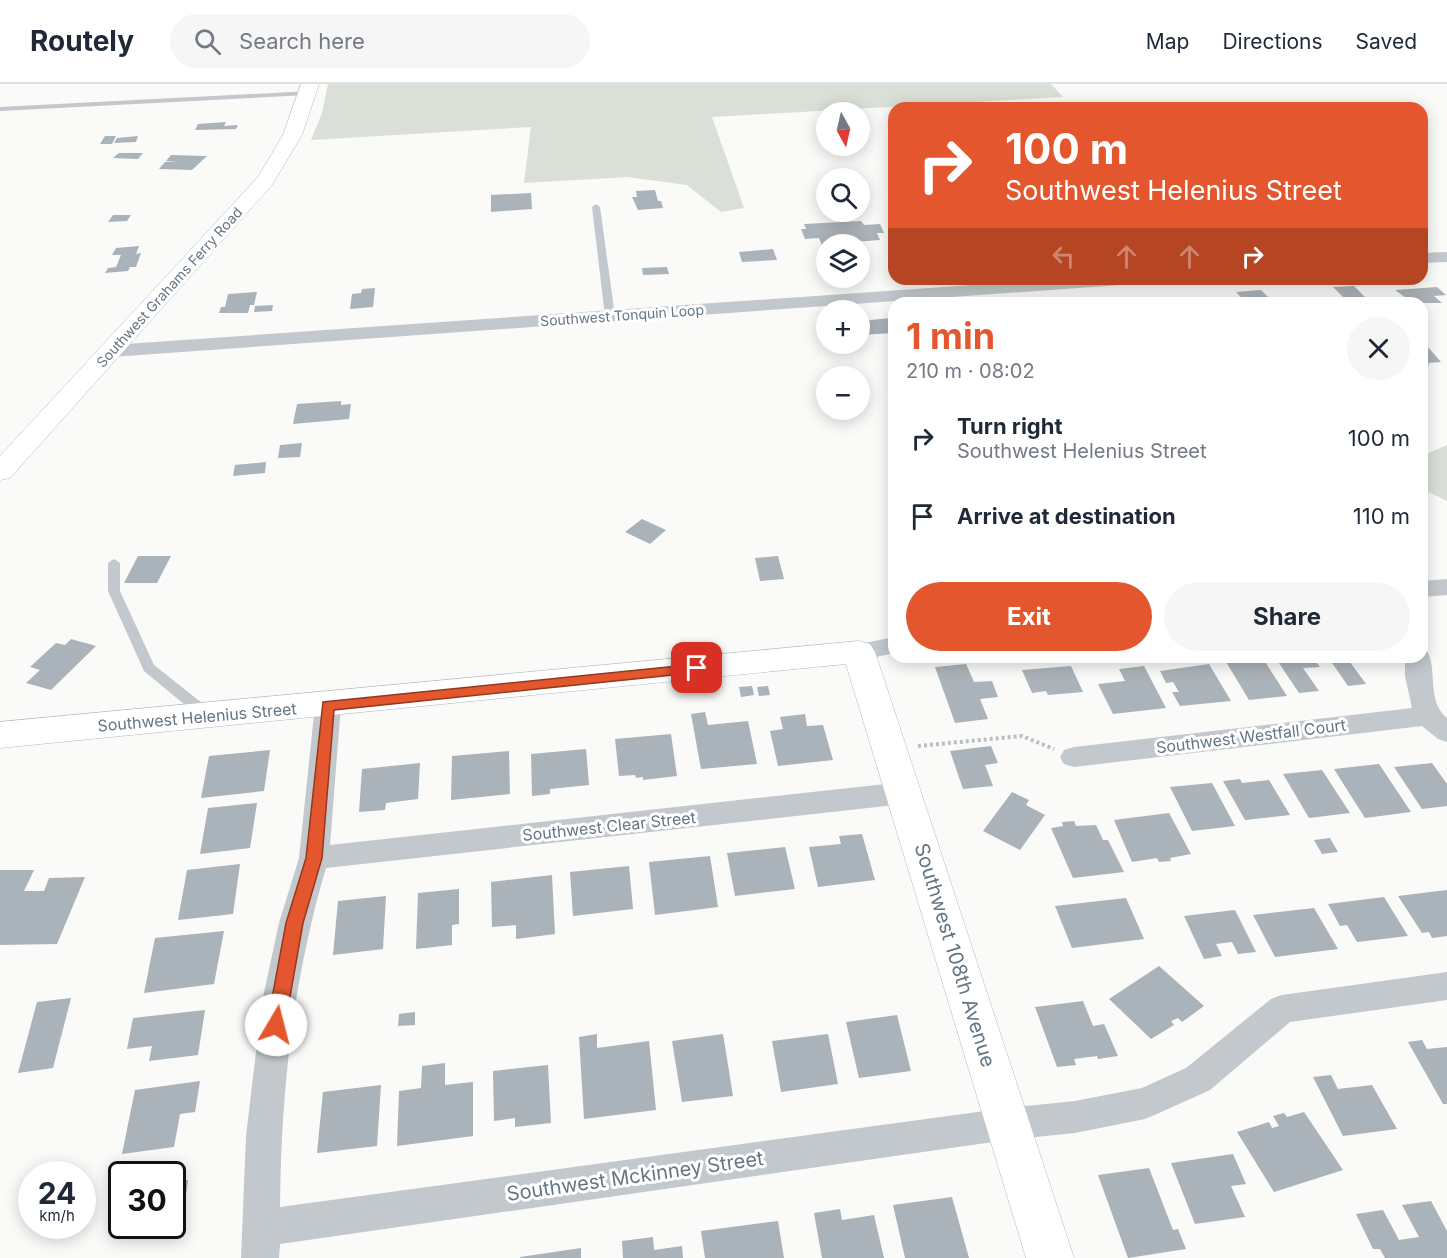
<!DOCTYPE html>
<meta charset="utf-8">
<style>
:root{--surface:#fff;--page:#f6f6f7;--text:#1f2937;--muted:#747a83;--line:#e0e1e3;--accent:#e4572e}
body{margin:0;font-family:Inter,sans-serif;background:var(--page);color:var(--text);height:100vh;display:flex;flex-direction:column;font-size:22px;white-space:nowrap}
*{box-sizing:border-box;margin:0}
p{font-size:20px;color:var(--muted)}
.icon{flex:none;width:33px;height:33px;fill:none;stroke:currentColor;stroke-width:2;stroke-linecap:round;stroke-linejoin:round}
.map{position:relative;flex:1;overflow:hidden}
.drawer{position:absolute;left:888px;top:213px;width:540px;height:366px;display:flex;flex-direction:column;background:var(--surface);border-radius:18px;box-shadow:0 3px 15px #0003}
.drawer>*{flex:none}
.hud{position:absolute;left:888px;top:18px;width:540px;height:183px;border-radius:18px;box-shadow:0 3px 15px #0003;background:#e4572e;color:#fff;overflow:hidden}
.needle{width:39px;rotate:172deg}
.controls{position:absolute;left:816px;top:18px;display:grid;gap:12px}
.controls a{display:grid;place-items:center;width:54px;height:54px;border-radius:50%;background:var(--surface);box-shadow:0 3px 15px #0003;font-size:30px}
.speed{position:absolute;left:18px;top:1077px;display:flex;gap:12px;font-size:30px;font-weight:700;text-align:center}
.speed>*{display:grid;place-content:center;width:78px;height:78px;border-radius:50%;background:var(--surface);box-shadow:0 3px 15px #0003;line-height:1}
.speed small{font-size:15px;font-weight:400}
.speed .limit{border:3px solid #111;border-radius:9px;background:#fff;color:#111}
.pin{position:absolute;display:grid;place-items:center;width:51px;height:51px;color:#fff;margin:-26px;border-radius:12px;box-shadow:0 3px 9px #0006}
.me{position:absolute;width:66px;margin:-33px;rotate:8deg;stroke-linejoin:round;filter:drop-shadow(0 0 4px #0008)}
.turn{display:flex;align-items:center;gap:21px;height:126px;padding:0 18px;font-size:27px}
.turn .icon{width:78px;height:78px;stroke-width:2.5}
.turn b{display:block;font-size:42px;line-height:51px}
.lanes{display:flex;align-items:center;height:57px;padding:0 18px;background:#0003;justify-content:center;gap:30px;direction:ltr}
.lanes .off{opacity:.35}
.round{display:grid;place-items:center;flex:none;width:63px;height:63px;border-radius:32px;background:var(--page)}
.head{display:flex;align-items:center;justify-content:space-between;height:102px;padding:0 18px}
h1{font-size:36px;font-weight:700;line-height:45px;color:var(--accent)}
.action{display:flex;gap:12px;margin-top:auto;padding:12px 18px}
.action a{flex:1;height:69px;border-radius:36px;background:var(--accent);color:#fff;font-size:24px;font-weight:700;line-height:69px;text-align:center}
.action a+a{background:var(--page);color:var(--text)}
ul{padding:0;list-style:none}
li{display:flex;align-items:center;gap:18px;height:78px;padding:0 18px}
li div{flex:1}
li b{display:block;font-size:22px}
li em{font-style:normal}
header{display:flex;align-items:center;gap:36px;box-sizing:border-box;height:84px;padding:0 30px;background:var(--surface);border-bottom:2px solid var(--line)}
header strong{font-size:28px}
nav{display:flex;gap:33px;margin-inline-start:auto;font-size:21px}
.search{width:420px;height:54px;background:var(--page);display:flex;align-items:center;gap:15px;box-sizing:border-box;padding:0 21px;border-radius:33px;color:var(--muted);font-size:22px}
.map>svg:first-child{display:block}
</style>
<header>
<strong>Routely</strong>
<div class="search"><svg class="icon" aria-label="search" viewBox="0 0 24 24"><circle cx="10" cy="10" r="6"/><path d="M15 15l6 6"/></svg>Search here</div>
<nav><a>Map</a><a>Directions</a><a>Saved</a></nav>
</header>
<div class="map">
<svg width="1447" height="1174" viewBox="0 0 1447 1174">
<rect width="100%" height="100%" fill="#fafaf8"/>
<g fill="#dadfd7">
<polygon points="328,0 1051,0 1063,13 712,33 744,124 721,128 687,101 627,93 524,99 531,43 311,56 322,29"/>
<polygon points="1447,361 1447,417 1422,405 1422,372"/>
</g>
<g fill="#aab3b9">
<polygon points="226,38 224,42 238,41 236,45 195,46 198,40"/>
<polygon points="105,52 116,52 112,60 100,60"/>
<polygon points="138,52 136,58 114,59 117,54"/>
<polygon points="119,69 143,69 138,75 113,74"/>
<polygon points="171,71 207,72 192,86 159,85 165,78 176,77 166,77"/>
<polygon points="655,106 658,117 661,117 663,124 638,126 632,113 637,113 636,107"/>
<polygon points="531,109 532,125 491,128 491,111"/>
<polygon points="113,131 131,131 127,137 108,138"/>
<polygon points="861,137 864,141 880,140 884,149 877,149 880,156 826,160 826,172 819,154 805,155 801,145 806,145 804,140"/>
<polygon points="139,162 136,170 141,169 136,183 130,183 128,187 105,189 108,184 116,183 121,171 112,171 116,164"/>
<polygon points="773,165 777,176 742,178 739,168"/>
<polygon points="667,183 669,190 643,191 642,184"/>
<polygon points="1354,202 1371,219 1349,219 1333,203"/>
<polygon points="1437,203 1446,211 1434,212 1442,219 1413,219 1395,206"/>
<polygon points="375,204 373,223 350,225 352,210 361,209 362,205"/>
<polygon points="1261,206 1270,215 1244,217 1236,208"/>
<polygon points="257,208 254,221 250,221 248,229 219,229 221,223 225,223 228,210"/>
<polygon points="273,221 272,227 254,228 255,222"/>
<polygon points="891,234 894,249 860,251 860,237"/>
<polygon points="1422,262 1427,262 1441,278 1428,279 1430,281 1422,281"/>
<polygon points="341,317 341,321 351,320 349,335 293,340 297,320"/>
<polygon points="302,359 300,373 278,374 280,361"/>
<polygon points="266,378 265,389 233,392 235,381"/>
<polygon points="642,435 666,446 650,460 625,448"/>
<polygon points="138,472 171,472 157,499 124,499"/>
<polygon points="778,472 784,495 760,497 755,474"/>
<polygon points="71,555 96,562 51,606 26,599 40,586 30,583 56,559 65,561"/>
<polygon points="1223,573 1262,573 1287,612 1249,616"/>
<polygon points="1275,573 1313,573 1320,583 1303,584 1319,607 1299,609"/>
<polygon points="1328,573 1367,573 1369,576 1350,578 1366,600 1348,602"/>
<polygon points="966,580 974,598 992,597 998,613 980,615 988,635 955,639 935,583"/>
<polygon points="1209,580 1231,617 1180,622 1172,608 1179,608 1173,598 1166,599 1160,587"/>
<polygon points="1071,582 1083,608 1048,611 1046,607 1032,609 1022,586"/>
<polygon points="1144,582 1166,624 1113,630 1098,600 1125,597 1119,585"/>
<polygon points="752,602 754,611 741,613 739,603"/>
<polygon points="768,602 770,611 759,612 757,603"/>
<polygon points="705,628 708,641 748,637 757,680 701,685 691,630"/>
<polygon points="805,630 807,642 823,641 833,676 778,682 770,647 783,645 780,633"/>
<polygon points="671,650 677,692 643,696 643,693 636,694 635,691 619,692 615,655"/>
<polygon points="991,662 998,679 985,681 993,702 963,705 950,667"/>
<polygon points="586,665 589,701 550,705 550,710 532,712 531,670"/>
<polygon points="270,666 264,707 201,714 209,672"/>
<polygon points="509,667 510,710 451,716 452,672"/>
<polygon points="420,679 418,715 386,719 385,726 359,728 362,685"/>
<polygon points="1432,679 1447,700 1447,722 1422,725 1394,683"/>
<polygon points="1379,680 1411,728 1365,734 1334,685"/>
<polygon points="1322,686 1350,729 1309,734 1283,690"/>
<polygon points="1240,695 1242,699 1269,696 1290,731 1245,736 1223,697"/>
<polygon points="1212,699 1235,742 1192,747 1170,703"/>
<polygon points="1012,708 1029,716 1026,721 1045,731 1020,766 983,747"/>
<polygon points="257,719 250,764 200,770 208,724"/>
<polygon points="1169,729 1191,770 1170,774 1171,777 1159,778 1157,774 1132,778 1114,736"/>
<polygon points="1074,737 1076,742 1096,741 1103,756 1108,756 1124,788 1073,794 1051,744 1063,742 1062,738"/>
<polygon points="862,750 875,796 818,803 809,763 841,760 839,752"/>
<polygon points="1330,754 1338,768 1322,770 1314,756"/>
<polygon points="785,763 795,805 735,812 727,769"/>
<polygon points="710,772 718,823 655,831 649,778"/>
<polygon points="240,780 233,830 178,836 187,786"/>
<polygon points="629,782 633,825 573,832 570,788"/>
<polygon points="0,786 34,786 24,807 44,807 49,794 85,793 57,860 0,861"/>
<polygon points="552,791 555,850 516,855 516,841 492,843 491,798"/>
<polygon points="459,805 459,840 452,841 452,861 416,865 418,809"/>
<polygon points="1447,806 1447,852 1432,854 1429,848 1422,849 1398,812"/>
<polygon points="386,812 383,865 333,871 338,817"/>
<polygon points="1384,813 1408,852 1357,858 1347,841 1340,842 1328,820"/>
<polygon points="1126,814 1144,855 1072,864 1055,822"/>
<polygon points="1314,824 1338,865 1275,873 1253,831"/>
<polygon points="1235,826 1256,868 1238,870 1232,858 1216,860 1222,872 1204,875 1184,832"/>
<polygon points="224,847 214,900 144,909 155,854"/>
<polygon points="1159,882 1204,922 1182,938 1178,934 1171,937 1174,941 1151,955 1109,915"/>
<polygon points="71,914 53,984 18,989 37,918"/>
<polygon points="1083,917 1093,942 1104,940 1118,972 1098,975 1097,972 1074,975 1076,981 1057,983 1035,923"/>
<polygon points="205,926 198,971 149,977 152,962 127,965 133,934"/>
<polygon points="415,928 415,941 398,942 399,930"/>
<polygon points="897,931 911,987 859,994 846,938"/>
<polygon points="597,950 597,964 649,957 656,1026 584,1035 579,953"/>
<polygon points="723,950 733,1012 682,1018 672,957"/>
<polygon points="828,950 838,1000 781,1008 772,957"/>
<polygon points="1422,956 1427,965 1447,963 1447,1020 1443,1020 1408,958"/>
<polygon points="445,979 445,1001 473,998 473,1052 397,1062 399,1007 421,1004 422,982"/>
<polygon points="548,981 551,1039 515,1043 515,1034 494,1037 493,987"/>
<polygon points="1331,991 1338,1005 1372,1001 1397,1045 1343,1052 1313,993"/>
<polygon points="200,997 195,1028 180,1030 174,1063 122,1070 135,1006"/>
<polygon points="381,1001 377,1062 317,1069 323,1008"/>
<polygon points="1304,1028 1343,1086 1274,1108 1237,1048 1269,1038 1272,1044 1279,1042 1273,1032 1284,1029 1287,1033"/>
<polygon points="1233,1070 1246,1100 1231,1102 1245,1133 1195,1140 1171,1079"/>
<polygon points="1149,1084 1173,1146 1178,1145 1186,1165 1128,1174 1098,1091"/>
<polygon points="188,1096 183,1131 175,1132 172,1137 172,1098"/>
<polygon points="952,1113 969,1174 905,1174 893,1121"/>
<polygon points="1431,1117 1447,1147 1447,1174 1385,1174 1380,1165 1373,1165 1356,1130 1383,1126 1399,1156 1419,1153 1402,1121"/>
<polygon points="840,1125 842,1136 874,1131 884,1174 822,1174 814,1129"/>
<polygon points="778,1137 784,1174 705,1174 701,1147"/>
<polygon points="128,1142 173,1142 172,1146 126,1153"/>
<polygon points="653,1153 654,1166 682,1162 683,1174 623,1174 622,1157"/>
<polygon points="581,1164 581,1174 520,1174 520,1173"/>
</g>
<g fill="none" stroke-linecap="round" stroke-linejoin="round">
<defs>
<g id="secondary">
<polygon points="301,0 319,0 302,51 272,101 10,394 0,396 0,372 258,93 283,51"/>
<polygon points="859,557 870,560 875,568 1074,1174 1026,1174 846,580 0,664 0,638"/>
</g>
</defs>
<use href="#secondary" stroke="#b3babf" stroke-width="1"/>
<polyline stroke="#bbbfc2" stroke-width="4" stroke-dasharray="3 3" stroke-linecap="butt" points="918,662 1022,652 1054,665"/>
<g fill="#c3c8cc" fill-rule="evenodd">
<polygon points="311,7 311,11 308,11 0,27 0,23"/>
<polygon points="596,120 600,123 615,232 610,235 605,232 592,123"/>
<polygon points="114,475 120,479 120,507 154,581 212,627 214,631 212,635 202,635 144,587 108,507 108,479"/>
</g>
<g fill="#c3c8cc" fill-rule="evenodd">
<polygon points="1447,168 1447,178 1422,179 1422,169"/>
<polygon points="1059,195 1143,195 1140,199 1134,200 111,273 104,271 102,267 104,263 111,261"/>
<polygon points="1447,495 1447,511 1422,513 1422,497"/>
<polygon points="894,553 894,569 859,577 850,574 846,568 850,562"/>
<path d="M 1422,565 L 1427,567 C 1438,585 1426,617 1447,634 L 1447,658 L 1438,655 L 1422,642 L 1074,683 L 1064,680 L 1060,673 L 1064,666 L 1074,663 L 1412,624 L 1405,592 L 1405,573 L 1422,573 Z"/>
<path d="M 328,612 L 337,614 L 341,621 L 330,761 L 904,698 L 914,701 L 918,709 L 914,717 L 904,720 L 326,784 C 293,895 281,1008 280,1123 L 1007,1024 L 1075,1017 L 1142,1004 L 1186,984 L 1271,915 L 1282,911 L 1447,888 L 1447,916 L 1290,938 L 1210,1006 L 1157,1030 L 1145,1035 L 1075,1049 L 1007,1056 L 280,1160 L 279,1174 L 241,1174 L 246,1052 L 262,918 L 279,839 L 299,774 L 315,621 L 319,614 Z"/>
</g>
<use href="#secondary" fill="#fff" fill-rule="evenodd"/>
</g>
<polygon fill="#e4572e" stroke="#94391e" stroke-width="1.5" points="697,580 702,581 704,584 702,588 334,626 322,774 303,839 285,941 282,946 276,948 270,946 267,941 286,839 306,774 323,618"/>
<g text-anchor="middle" dominant-baseline="central" stroke-width="6" stroke-linejoin="round" paint-order="stroke">
<g font-size="14" fill="#657683" stroke="#fff">
<text transform="translate(169 203) rotate(-48)">Southwest Grahams Ferry Road</text>
<text transform="translate(622 231) rotate(-4)">Southwest Tonquin Loop</text>
</g>
<g font-size="16" fill="#657683" stroke="#fff">
<text transform="translate(197 633) rotate(-5)">Southwest Helenius Street</text>
<text transform="translate(1251 652) rotate(-7)">Southwest Westfall Court</text>
<text transform="translate(609 742) rotate(-6)">Southwest Clear Street</text>
</g>
<g font-size="20" fill="#657683" stroke="#fff">
<text transform="translate(955 871) rotate(73)">Southwest 108th Avenue</text>
<text transform="translate(635 1092) rotate(-8)">Southwest Mckinney Street</text>
</g>
</g>
</svg>
<div class="controls">
<a><svg class="needle" viewBox="-14 -14 28 28"><path d="M0-13l5 13h-10z" fill="#e53935"/><path d="M0 13l5-13h-10z" fill="#747a83"/></svg></a>
<a><svg class="icon" aria-label="search" viewBox="0 0 24 24"><circle cx="10" cy="10" r="6"/><path d="M15 15l6 6"/></svg></a>
<a><svg class="icon" aria-label="layers" viewBox="0 0 24 24"><path d="M12 4l9 5-9 5-9-5zM3 14l9 5 9-5"/></svg></a>
<a>+</a>
<a>−</a>
</div>
<div class="speed"><div>24<small>km/h</small></div><div class="limit">30</div></div>
<div class="pin" style="left:697px;top:584px;background:#d93025"><svg class="icon" aria-label="arrive" viewBox="0 0 24 24"><path d="M6 21V4h12l-3 4 3 4H6"/></svg></div>
<svg class="me" style="left:276px;top:941px" viewBox="-20 -20 40 40"><circle r="19" fill="#fff"/><path d="M0-13L10 11 0 6-10 11z" fill="#e4572e"/></svg>
<div class="hud">
<div class="turn"><svg class="icon" aria-label="right" viewBox="0 0 24 24"><path d="M7 20v-9h11M14 6l5 5-5 5"/></svg><div><b>100 m</b>Southwest Helenius Street</div></div>
<div class="lanes"><svg class="icon off" aria-label="left" viewBox="0 0 24 24"><path d="M17 20v-9H6M10 6l-5 5 5 5"/></svg><svg class="icon off" aria-label="ahead" viewBox="0 0 24 24"><path d="M12 20V5M6 11l6-6 6 6"/></svg><svg class="icon off" aria-label="ahead" viewBox="0 0 24 24"><path d="M12 20V5M6 11l6-6 6 6"/></svg><svg class="icon" aria-label="right" viewBox="0 0 24 24"><path d="M7 20v-9h11M14 6l5 5-5 5"/></svg></div>
</div>
<section class="drawer">
<div class="head"><div><h1>1 min</h1><p>210 m · 08:02</p></div><a class="round"><svg class="icon" aria-label="close" viewBox="0 0 24 24"><path d="M6 6l12 12M18 6L6 18"/></svg></a></div>
<ul>
<li><svg class="icon" aria-label="right" viewBox="0 0 24 24"><path d="M7 20v-9h11M14 6l5 5-5 5"/></svg><div><b>Turn right</b><p>Southwest Helenius Street</p></div><em>100 m</em></li>
<li><svg class="icon" aria-label="arrive" viewBox="0 0 24 24"><path d="M6 21V4h12l-3 4 3 4H6"/></svg><div><b>Arrive at destination</b></div><em>110 m</em></li>
</ul>
<div class="action"><a>Exit</a><a>Share</a></div>
</section>
</div>
